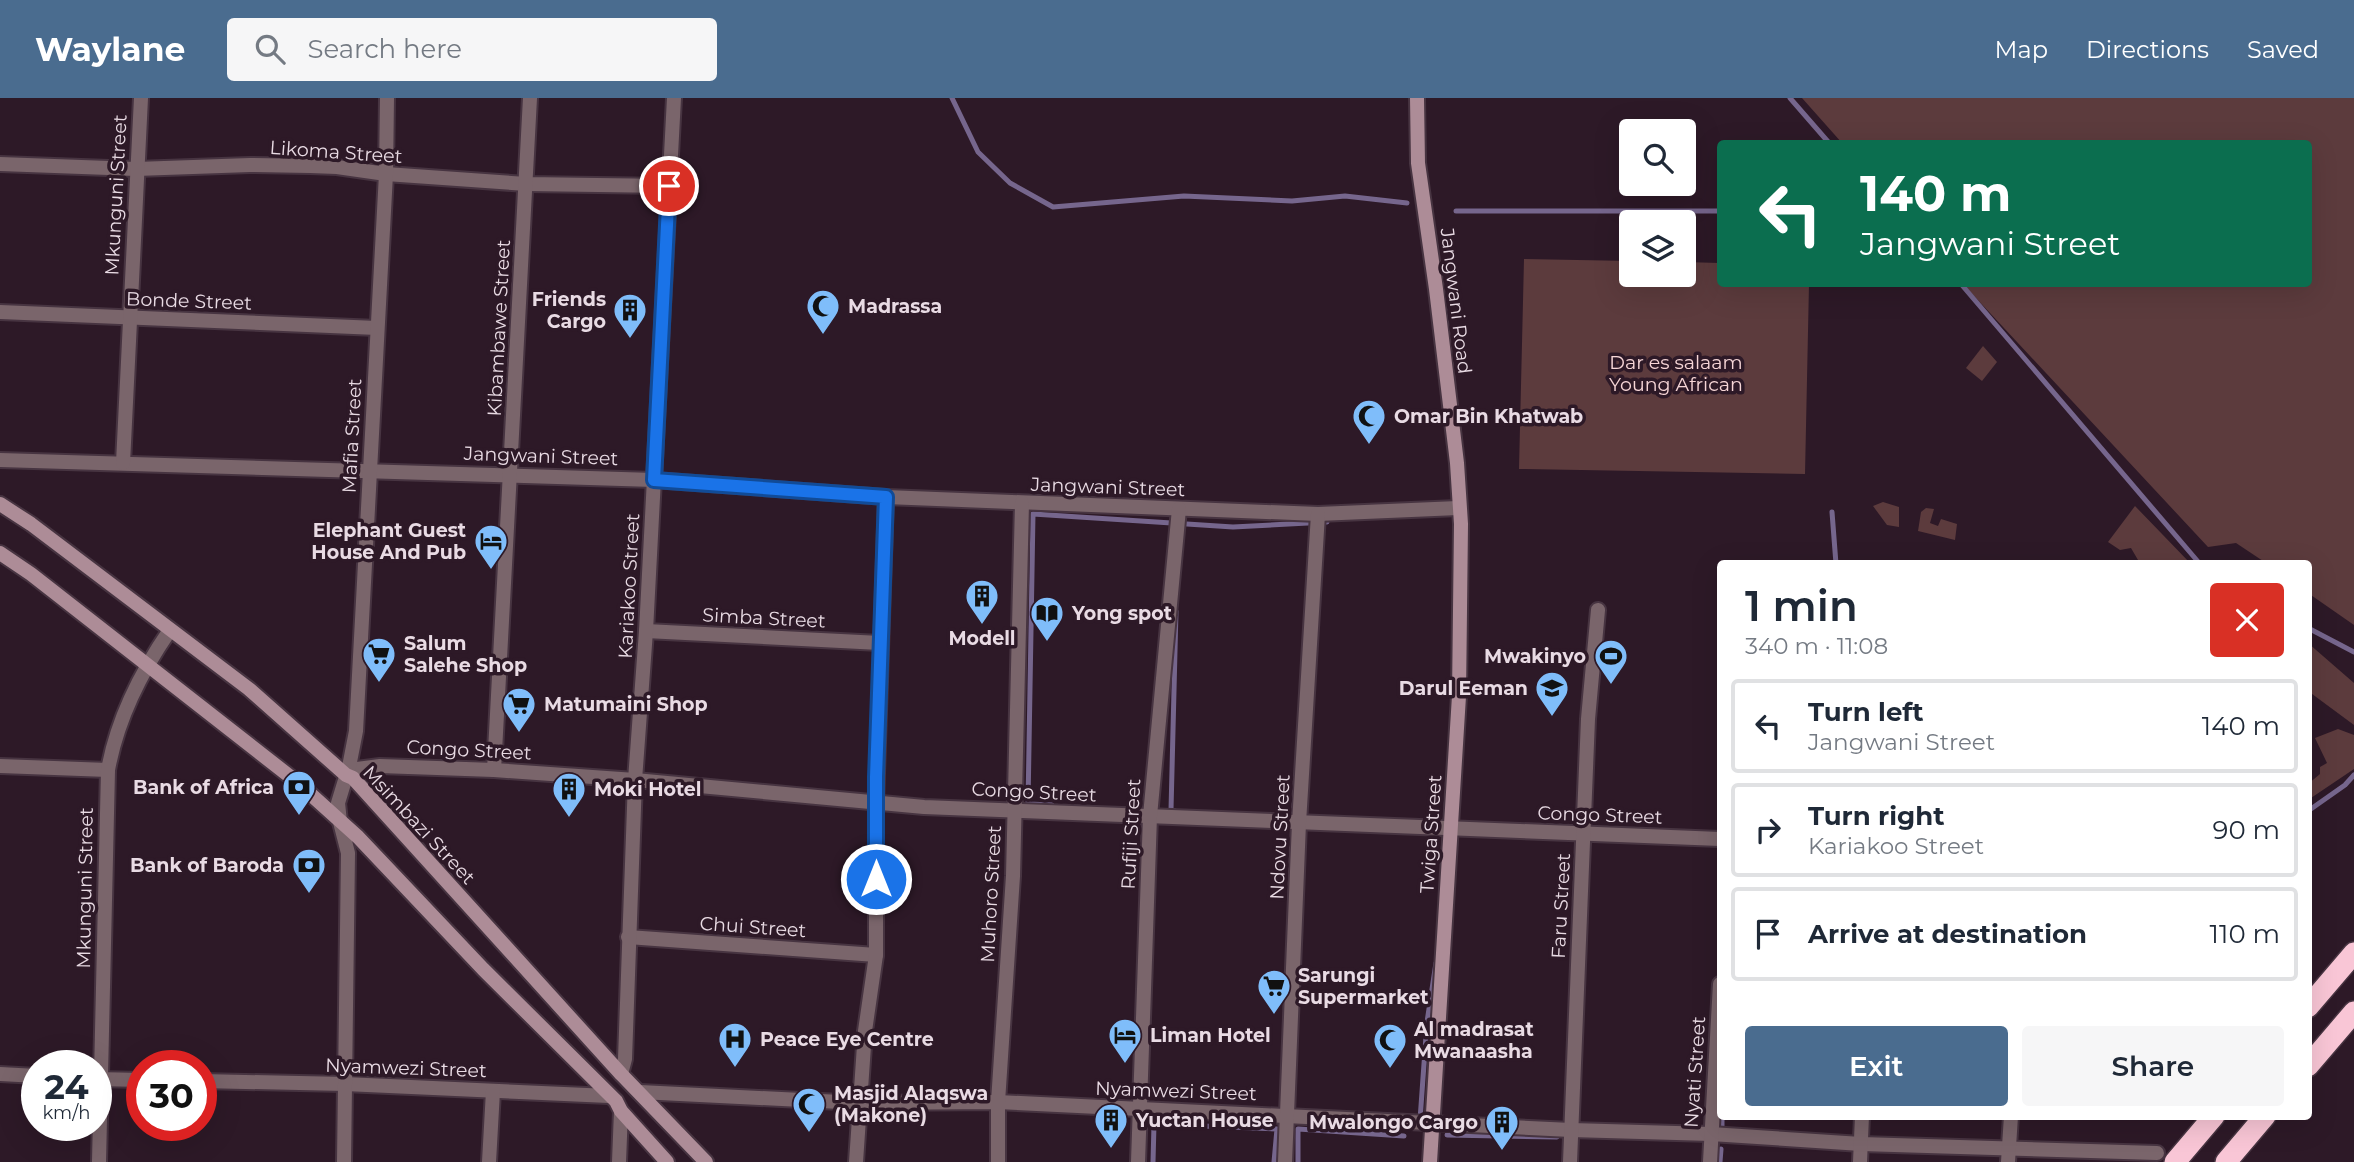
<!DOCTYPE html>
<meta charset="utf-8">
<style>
:root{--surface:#fff;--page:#f6f6f7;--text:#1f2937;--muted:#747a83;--line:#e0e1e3;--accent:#4a6c8f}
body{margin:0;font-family:Montserrat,sans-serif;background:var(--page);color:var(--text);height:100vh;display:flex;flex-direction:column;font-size:26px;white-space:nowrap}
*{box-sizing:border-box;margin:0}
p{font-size:23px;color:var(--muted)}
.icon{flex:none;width:38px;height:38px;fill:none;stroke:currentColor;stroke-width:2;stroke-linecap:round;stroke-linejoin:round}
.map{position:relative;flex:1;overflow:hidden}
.sheet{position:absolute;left:1717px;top:462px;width:595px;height:560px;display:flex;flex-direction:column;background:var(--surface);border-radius:7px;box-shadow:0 7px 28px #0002}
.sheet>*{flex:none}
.top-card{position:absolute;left:1717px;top:42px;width:595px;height:147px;border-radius:7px;box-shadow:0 7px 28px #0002;background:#0b6e4f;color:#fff;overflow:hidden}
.fabs{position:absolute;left:1619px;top:21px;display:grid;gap:14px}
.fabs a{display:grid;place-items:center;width:77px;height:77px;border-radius:7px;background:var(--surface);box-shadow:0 7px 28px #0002;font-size:35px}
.speed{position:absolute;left:21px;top:952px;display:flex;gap:14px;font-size:35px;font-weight:700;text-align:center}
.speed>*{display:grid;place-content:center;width:91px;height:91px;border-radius:50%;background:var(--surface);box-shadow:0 7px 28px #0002;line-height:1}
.speed small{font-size:18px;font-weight:400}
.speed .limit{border:10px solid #d22;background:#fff;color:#111}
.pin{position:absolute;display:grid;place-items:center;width:60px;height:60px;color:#fff;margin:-30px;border:4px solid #fff;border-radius:50%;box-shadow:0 2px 7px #0007}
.me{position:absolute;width:77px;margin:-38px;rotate:0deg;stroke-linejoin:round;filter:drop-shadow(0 0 5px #0008)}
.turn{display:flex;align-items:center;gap:24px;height:147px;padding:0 28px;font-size:32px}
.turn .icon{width:91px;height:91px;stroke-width:2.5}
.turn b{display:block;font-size:49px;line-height:60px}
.round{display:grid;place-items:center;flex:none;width:74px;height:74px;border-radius:7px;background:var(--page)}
.head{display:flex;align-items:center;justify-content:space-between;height:119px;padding:0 28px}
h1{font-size:42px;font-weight:600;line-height:52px}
.button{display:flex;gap:14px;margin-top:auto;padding:14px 28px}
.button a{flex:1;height:80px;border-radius:7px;background:var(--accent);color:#fff;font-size:28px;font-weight:600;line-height:80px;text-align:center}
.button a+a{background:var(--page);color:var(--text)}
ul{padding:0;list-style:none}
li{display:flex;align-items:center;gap:21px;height:94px;margin:0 14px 10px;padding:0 14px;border:4px solid var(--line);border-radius:7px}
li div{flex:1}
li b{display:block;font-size:26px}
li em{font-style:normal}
header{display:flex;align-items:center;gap:42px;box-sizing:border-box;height:98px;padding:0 35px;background:var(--accent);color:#fff}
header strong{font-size:33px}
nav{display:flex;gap:38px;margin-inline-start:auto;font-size:24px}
.search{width:490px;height:63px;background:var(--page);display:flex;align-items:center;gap:18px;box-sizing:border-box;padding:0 24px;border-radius:7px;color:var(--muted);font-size:26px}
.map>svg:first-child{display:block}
</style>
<header>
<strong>Waylane</strong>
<div class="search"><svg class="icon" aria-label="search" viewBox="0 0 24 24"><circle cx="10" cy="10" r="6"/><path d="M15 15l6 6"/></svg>Search here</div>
<nav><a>Map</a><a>Directions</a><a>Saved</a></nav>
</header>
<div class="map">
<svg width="2354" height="1064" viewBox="0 0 2354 1064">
<rect width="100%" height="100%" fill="#2d1927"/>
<g fill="#5c3b3d">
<polygon points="1802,0 2354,0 2354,527 2308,495 2308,466 2266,465 2236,445 2208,449 1963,186 2308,186 2308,46 1842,45"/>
<polygon points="1524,161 1631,163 1631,177 1684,177 1684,164 1720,165 1720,186 1809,186 1805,376 1519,371"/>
<polygon points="1983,248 1997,264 1982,283 1966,270"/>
<polygon points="1883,404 1899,409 1899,429 1887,427 1873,408"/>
<polygon points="2135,408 2190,465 2136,465 2138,462 2131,450 2120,452 2108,444"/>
<polygon points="1926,410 1934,411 1930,425 1938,428 1941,421 1957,426 1955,442 1918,433 1921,414"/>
<polygon points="2308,545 2354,585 2354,627 2308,593"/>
<polygon points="2338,631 2354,637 2354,671 2308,702 2308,686 2320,676 2320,669 2327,665 2315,640"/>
</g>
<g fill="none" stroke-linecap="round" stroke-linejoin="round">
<g stroke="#76668d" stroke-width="5">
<polyline points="952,0 978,54 1010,85 1053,109 1184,98 1292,103 1345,98 1407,105"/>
<polyline points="1790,0 1830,46"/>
<polyline points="1456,113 1720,113"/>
<polyline points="1961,186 2200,466"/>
<polyline points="1832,414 1836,466"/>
<polyline points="2308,530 2354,554"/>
<polyline points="1052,707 1028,706 1033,416 1233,429 1327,424"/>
<polyline points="1175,713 1171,712 1176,513"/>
<polyline points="2308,713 2345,687 2354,677"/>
<polyline points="1420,1022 1427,924 1436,865"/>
<polyline points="1722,1031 1722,1018"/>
<polyline points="1447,1037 1557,1039"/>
<polyline points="1153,1064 1154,1026 1277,1031 1274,1064"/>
<polyline points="1298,1064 1298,1031 1404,1038"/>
<polyline points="1720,1064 1721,1051"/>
</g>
<defs>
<g id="street">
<polyline points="0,66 136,71 250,67 310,68 337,69 386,76 526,86 669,88"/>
<polyline points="0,214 377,230"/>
<polyline points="0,362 654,382 886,399 1318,416 1458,410"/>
<polyline points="123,365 141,0"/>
<polyline points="646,533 880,545"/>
<polyline points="0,668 108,672"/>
<polyline points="494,672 530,0"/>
<polyline points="353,680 357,671 380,668 494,672 635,682 924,709 1720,741"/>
<polyline points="628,839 876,857"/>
<polyline points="0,976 37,978"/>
<polyline points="621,976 625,961 635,682 646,533 674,0"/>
<polyline points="96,981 142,982"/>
<polyline points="201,983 345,986 609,998"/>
<polyline points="640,994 860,1005 998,1004 1571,1032 1711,1036 1861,1046 2157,1055"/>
<path d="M 99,1064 L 108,672 C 117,622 141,574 170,532"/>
<polyline points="344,1064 348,755 340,724 338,705 349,669 356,633 386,76 387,0"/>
<polyline points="489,1064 493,993"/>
<polyline points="619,1064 621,1013"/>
<polyline points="856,1064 865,933 876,857 876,706 886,399"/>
<polyline points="998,1064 998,1004 1013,778 1022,405"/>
<polyline points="1138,1064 1150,718 1179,411"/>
<polyline points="1285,1064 1299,725 1318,416"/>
<polyline points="1570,1064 1588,621 1598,512"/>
<polyline points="1710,1064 1720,886"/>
<polyline points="1860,1064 1862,1018"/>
<polyline points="2008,1064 2011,1018"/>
</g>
<g id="secondary">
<polyline points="1417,0 1418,65 1436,191 1457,365 1461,426 1459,598 1430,1064"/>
<polyline points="0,406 31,426 249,591 346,677 353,680 621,976 706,1064"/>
<polyline points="0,455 31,476 297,684 358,739 483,871 616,1003 621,1013 667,1064"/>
</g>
<g id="highway">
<polyline points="2308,909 2354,855"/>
<polyline points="2308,968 2354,914"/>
<polyline points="2175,1064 2214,1018"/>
<polyline points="2226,1064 2265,1018"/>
</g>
</defs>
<use href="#street" stroke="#473441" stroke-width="18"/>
<use href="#secondary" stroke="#473441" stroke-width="18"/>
<use href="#highway" stroke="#473441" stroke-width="24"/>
<use href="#street" stroke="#7a656b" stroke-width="14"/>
<use href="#secondary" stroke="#ad8c97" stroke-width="14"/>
<use href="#highway" stroke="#f9c6d6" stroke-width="21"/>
</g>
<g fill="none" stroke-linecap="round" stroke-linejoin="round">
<defs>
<polyline id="route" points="669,88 654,382 886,399 876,679 876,781"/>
</defs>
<use href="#route" stroke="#114b97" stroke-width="18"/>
<use href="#route" stroke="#1a73e8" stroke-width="12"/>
</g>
<defs>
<symbol id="mosque-pin" viewBox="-11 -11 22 30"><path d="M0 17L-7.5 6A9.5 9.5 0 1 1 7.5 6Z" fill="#7fbdfa" stroke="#2d1927"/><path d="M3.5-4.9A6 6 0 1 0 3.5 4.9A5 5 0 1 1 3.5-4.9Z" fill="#111"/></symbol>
<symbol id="building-pin" viewBox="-11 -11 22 30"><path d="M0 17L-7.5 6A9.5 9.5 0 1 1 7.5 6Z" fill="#7fbdfa" stroke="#2d1927"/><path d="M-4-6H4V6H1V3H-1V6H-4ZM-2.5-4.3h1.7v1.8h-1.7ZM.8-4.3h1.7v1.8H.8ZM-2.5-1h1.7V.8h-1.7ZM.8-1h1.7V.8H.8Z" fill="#111"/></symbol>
<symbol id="hotel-pin" viewBox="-11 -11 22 30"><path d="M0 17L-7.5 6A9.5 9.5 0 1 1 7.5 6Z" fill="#7fbdfa" stroke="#2d1927"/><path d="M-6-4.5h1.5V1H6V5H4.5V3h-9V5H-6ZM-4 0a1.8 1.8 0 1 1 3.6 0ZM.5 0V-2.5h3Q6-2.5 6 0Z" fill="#111"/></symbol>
<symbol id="library-pin" viewBox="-11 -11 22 30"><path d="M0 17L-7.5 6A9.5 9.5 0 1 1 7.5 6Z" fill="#7fbdfa" stroke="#2d1927"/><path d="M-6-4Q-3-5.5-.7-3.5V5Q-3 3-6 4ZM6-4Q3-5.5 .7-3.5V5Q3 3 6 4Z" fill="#111"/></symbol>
<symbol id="supermarket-pin" viewBox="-11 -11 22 30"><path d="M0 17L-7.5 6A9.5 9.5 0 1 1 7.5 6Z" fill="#7fbdfa" stroke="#2d1927"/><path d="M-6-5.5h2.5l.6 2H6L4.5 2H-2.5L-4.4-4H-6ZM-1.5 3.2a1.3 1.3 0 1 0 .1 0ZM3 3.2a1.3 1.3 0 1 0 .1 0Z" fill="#111"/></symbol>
<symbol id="stadium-pin" viewBox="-11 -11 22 30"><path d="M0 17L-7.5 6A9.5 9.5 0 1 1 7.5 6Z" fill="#7fbdfa" stroke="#2d1927"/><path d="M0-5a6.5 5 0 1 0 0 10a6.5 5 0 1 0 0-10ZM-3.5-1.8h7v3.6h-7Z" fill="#111"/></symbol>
<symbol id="school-pin" viewBox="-11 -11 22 30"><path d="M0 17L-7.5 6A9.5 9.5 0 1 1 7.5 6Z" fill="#7fbdfa" stroke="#2d1927"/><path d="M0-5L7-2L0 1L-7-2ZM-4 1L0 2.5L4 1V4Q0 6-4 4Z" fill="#111"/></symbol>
<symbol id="bank-pin" viewBox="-11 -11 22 30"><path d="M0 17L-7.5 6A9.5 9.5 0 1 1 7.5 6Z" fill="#7fbdfa" stroke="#2d1927"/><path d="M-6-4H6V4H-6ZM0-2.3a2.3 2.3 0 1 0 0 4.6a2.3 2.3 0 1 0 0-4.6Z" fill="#111"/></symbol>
<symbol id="hospital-pin" viewBox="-11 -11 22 30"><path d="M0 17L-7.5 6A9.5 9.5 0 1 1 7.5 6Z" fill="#7fbdfa" stroke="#2d1927"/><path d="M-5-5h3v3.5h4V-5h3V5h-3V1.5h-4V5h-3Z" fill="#111"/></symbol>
</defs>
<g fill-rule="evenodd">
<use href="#mosque-pin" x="804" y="189" width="38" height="52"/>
<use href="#building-pin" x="611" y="193" width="38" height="52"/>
<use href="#mosque-pin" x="1350" y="299" width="38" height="52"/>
<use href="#hotel-pin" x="472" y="424" width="38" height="52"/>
<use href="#building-pin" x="963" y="479" width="38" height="52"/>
<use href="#library-pin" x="1028" y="496" width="38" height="52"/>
<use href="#supermarket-pin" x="360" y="537" width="38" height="52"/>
<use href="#stadium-pin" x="1592" y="539" width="38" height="52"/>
<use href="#school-pin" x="1533" y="571" width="38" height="52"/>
<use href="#supermarket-pin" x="500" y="587" width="38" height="52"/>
<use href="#bank-pin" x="280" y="670" width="38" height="52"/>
<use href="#building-pin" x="550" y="672" width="38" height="52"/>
<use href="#bank-pin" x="290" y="748" width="38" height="52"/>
<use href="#supermarket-pin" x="1255" y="869" width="38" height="52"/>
<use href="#hotel-pin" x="1106" y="918" width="38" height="52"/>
<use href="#hospital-pin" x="716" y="922" width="38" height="52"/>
<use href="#mosque-pin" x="1371" y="923" width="38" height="52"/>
<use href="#mosque-pin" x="790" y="987" width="38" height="52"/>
<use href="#building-pin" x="1092" y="1003" width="38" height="52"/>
<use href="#building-pin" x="1483" y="1005" width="38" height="52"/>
</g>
<g text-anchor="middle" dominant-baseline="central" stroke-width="7" stroke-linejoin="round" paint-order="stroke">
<g font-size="19" fill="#e9dbe4" stroke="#2d1927">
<text transform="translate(336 54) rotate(4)">Likoma Street</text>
<text transform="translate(116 97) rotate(-87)">Mkunguni Street</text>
<text transform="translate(189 203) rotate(2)">Bonde Street</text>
<text transform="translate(1456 203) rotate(83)">Jangwani Road</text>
<text transform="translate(499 230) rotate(-87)">Kibambawe Street</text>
<text transform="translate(352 338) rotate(-87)">Mafia Street</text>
<text transform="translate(541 358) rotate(2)">Jangwani Street</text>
<text transform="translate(1108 389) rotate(2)">Jangwani Street</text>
<text transform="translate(629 488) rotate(-87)">Kariakoo Street</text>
<text transform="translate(764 520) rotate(3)">Simba Street</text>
<text transform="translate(469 652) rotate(3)">Congo Street</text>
<text transform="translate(1034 694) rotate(3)">Congo Street</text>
<text transform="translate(1600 717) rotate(2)">Congo Street</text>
<text transform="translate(419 727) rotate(47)">Msimbazi Street</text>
<text transform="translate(1131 736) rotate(-87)">Rufiji Street</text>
<text transform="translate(1431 736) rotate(-86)">Twiga Street</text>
<text transform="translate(1280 739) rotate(-87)">Ndovu Street</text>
<text transform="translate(85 790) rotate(-89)">Mkunguni Street</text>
<text transform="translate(991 796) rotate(-87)">Muhoro Street</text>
<text transform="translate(1561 808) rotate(-87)">Faru Street</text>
<text transform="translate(753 829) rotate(4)">Chui Street</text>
<text transform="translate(406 970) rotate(2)">Nyamwezi Street</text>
<text transform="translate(1695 974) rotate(-86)">Nyati Street</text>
<text transform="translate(1176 993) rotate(2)">Nyamwezi Street</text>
</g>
<g font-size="19" font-weight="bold" fill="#e9dbe4" stroke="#2d1927" text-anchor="start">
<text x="606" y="201" text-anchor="end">Friends<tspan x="606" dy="22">Cargo</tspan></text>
<text x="848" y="208">Madrassa</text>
<text x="1394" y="318">Omar Bin Khatwab</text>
<text x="466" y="432" text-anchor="end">Elephant Guest<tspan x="466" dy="22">House And Pub</tspan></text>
<text x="1072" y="515">Yong spot</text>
<text x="982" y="540" text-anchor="middle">Modell</text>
<text x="404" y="545">Salum<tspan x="404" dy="22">Salehe Shop</tspan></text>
<text x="1586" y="558" text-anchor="end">Mwakinyo</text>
<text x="1528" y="590" text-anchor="end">Darul Eeman</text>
<text x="544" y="606">Matumaini Shop</text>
<text x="274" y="689" text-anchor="end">Bank of Africa</text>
<text x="594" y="691">Moki Hotel</text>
<text x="284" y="767" text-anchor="end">Bank of Baroda</text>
<text x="1298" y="877">Sarungi<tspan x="1298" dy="22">Supermarket</tspan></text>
<text x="1414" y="931">Al madrasat<tspan x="1414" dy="22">Mwanaasha</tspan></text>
<text x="1150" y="937">Liman Hotel</text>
<text x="760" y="941">Peace Eye Centre</text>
<text x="834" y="995">Masjid Alaqswa<tspan x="834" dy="22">(Makone)</tspan></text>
<text x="1136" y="1022">Yuctan House</text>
<text x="1478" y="1024" text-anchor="end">Mwalongo Cargo</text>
</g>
<g font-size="19" fill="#f7d6d7" stroke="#2d1927">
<text x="1676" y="264">Dar es salaam<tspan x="1676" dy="22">Young African</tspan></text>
</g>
</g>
</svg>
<div class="fabs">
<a><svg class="icon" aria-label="search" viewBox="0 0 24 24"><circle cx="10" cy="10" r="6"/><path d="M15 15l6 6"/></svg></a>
<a><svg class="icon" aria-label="layers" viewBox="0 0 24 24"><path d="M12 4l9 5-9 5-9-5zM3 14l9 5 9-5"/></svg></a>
</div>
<div class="speed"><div>24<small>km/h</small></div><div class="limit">30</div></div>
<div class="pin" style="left:669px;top:88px;background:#d93025"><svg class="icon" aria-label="arrive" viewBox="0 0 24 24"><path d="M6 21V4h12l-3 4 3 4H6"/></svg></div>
<svg class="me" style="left:876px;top:781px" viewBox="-20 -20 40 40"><circle r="17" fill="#1a73e8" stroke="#fff" stroke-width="3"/><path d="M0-11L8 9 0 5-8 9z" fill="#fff"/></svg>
<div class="top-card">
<div class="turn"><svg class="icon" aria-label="left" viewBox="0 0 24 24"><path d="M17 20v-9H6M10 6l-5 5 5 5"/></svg><div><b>140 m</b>Jangwani Street</div></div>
</div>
<section class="sheet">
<div class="head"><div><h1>1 min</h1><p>340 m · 11:08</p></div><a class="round" style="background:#d93025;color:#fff"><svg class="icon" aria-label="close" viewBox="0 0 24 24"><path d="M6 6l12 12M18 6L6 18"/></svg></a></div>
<ul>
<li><svg class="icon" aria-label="left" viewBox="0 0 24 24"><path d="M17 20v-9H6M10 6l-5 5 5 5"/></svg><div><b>Turn left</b><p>Jangwani Street</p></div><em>140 m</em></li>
<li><svg class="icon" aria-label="right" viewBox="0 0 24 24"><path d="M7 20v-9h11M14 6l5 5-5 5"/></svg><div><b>Turn right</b><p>Kariakoo Street</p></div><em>90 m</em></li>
<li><svg class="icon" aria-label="arrive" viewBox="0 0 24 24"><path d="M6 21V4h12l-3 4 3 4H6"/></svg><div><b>Arrive at destination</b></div><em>110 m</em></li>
</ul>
<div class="button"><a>Exit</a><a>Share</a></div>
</section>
</div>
